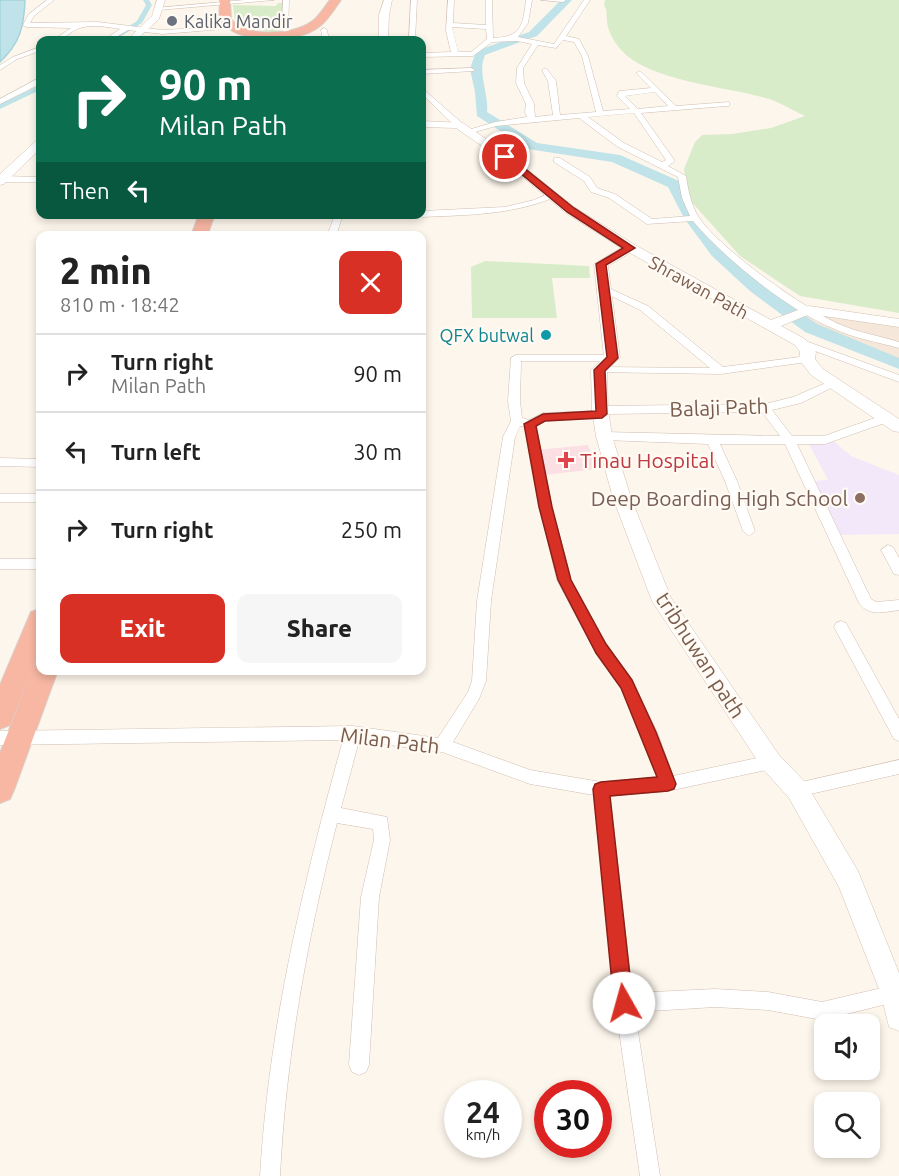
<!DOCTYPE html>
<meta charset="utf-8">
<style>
:root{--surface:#fff;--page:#f6f6f6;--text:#222;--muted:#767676;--line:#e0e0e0;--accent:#d93025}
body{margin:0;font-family:Ubuntu,sans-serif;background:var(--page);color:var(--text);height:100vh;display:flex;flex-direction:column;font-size:22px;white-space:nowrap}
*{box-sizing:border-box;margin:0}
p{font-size:20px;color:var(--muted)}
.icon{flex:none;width:33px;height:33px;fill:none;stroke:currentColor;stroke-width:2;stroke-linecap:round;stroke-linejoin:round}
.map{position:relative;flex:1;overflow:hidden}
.sheet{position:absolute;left:36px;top:231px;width:390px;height:444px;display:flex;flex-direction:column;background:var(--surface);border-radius:12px;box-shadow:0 3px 9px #0003}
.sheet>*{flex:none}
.hud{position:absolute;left:36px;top:36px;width:390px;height:183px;border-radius:12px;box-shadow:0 3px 9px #0003;background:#0b6e4f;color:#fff;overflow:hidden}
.buttons{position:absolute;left:814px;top:1014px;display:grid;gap:12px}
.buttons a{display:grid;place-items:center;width:66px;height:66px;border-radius:12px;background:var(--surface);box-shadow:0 3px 9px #0003;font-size:30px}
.speed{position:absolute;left:444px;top:1080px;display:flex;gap:12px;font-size:30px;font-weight:700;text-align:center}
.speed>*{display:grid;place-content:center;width:78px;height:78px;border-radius:50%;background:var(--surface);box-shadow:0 3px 9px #0003;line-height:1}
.speed small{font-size:15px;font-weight:400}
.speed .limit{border:9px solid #d22;background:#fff;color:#111}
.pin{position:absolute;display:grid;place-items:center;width:51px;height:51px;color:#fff;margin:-26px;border:3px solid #fff;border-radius:50%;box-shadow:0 2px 6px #0007}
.me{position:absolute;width:66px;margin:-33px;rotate:353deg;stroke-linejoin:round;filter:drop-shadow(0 0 4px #0008)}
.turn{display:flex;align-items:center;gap:21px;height:126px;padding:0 24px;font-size:27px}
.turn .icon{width:78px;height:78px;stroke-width:2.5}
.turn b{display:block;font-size:42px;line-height:51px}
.then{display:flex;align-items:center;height:57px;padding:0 24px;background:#0003;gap:12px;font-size:22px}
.round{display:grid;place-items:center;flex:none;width:63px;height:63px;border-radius:12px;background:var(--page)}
.headline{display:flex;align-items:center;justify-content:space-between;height:102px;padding:0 24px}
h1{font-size:36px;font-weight:800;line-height:45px}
.action{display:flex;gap:12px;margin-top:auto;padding:12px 24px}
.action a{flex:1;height:69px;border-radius:12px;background:var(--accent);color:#fff;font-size:24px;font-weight:800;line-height:69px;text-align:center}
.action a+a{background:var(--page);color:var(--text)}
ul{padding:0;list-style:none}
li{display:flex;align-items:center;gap:18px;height:78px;padding:0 24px;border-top:2px solid var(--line)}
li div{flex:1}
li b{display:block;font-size:22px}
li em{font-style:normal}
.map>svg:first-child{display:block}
</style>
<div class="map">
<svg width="899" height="1176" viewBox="0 0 899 1176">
<rect width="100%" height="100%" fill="#fdf6ec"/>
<polygon fill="#f5e8da" points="801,311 899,320 899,363 877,356 811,328 792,315"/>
<polygon fill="#f3e8fa" points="830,438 851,456 899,475 899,534 837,535 814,481 828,480 807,440"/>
<polygon fill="#fbdfe3" points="588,445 597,469 544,475 536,450"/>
<g fill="#d8ecc9">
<path d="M 605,0 L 899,0 L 899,313 L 800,296 L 740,256 L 688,198 L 684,169 L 695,142 L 702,135 L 732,134 L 771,128 L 805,116 C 794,111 783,104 772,100 C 730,86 651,83 621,50 C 615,43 608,32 607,22 C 606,15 608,12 604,5 Z"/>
<polygon points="278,3 283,3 280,33 258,30 235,23 233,5 276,6"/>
<polygon points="485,261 589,266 590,278 552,278 557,318 472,318 471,267"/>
</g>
<path fill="#bfe3e8" stroke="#a5d3da" stroke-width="1.5" d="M 0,0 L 25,0 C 24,27 20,43 0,62 Z"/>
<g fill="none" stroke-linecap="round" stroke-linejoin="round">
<g fill="#bfe3e8" fill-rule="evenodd">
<polygon points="143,0 149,0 152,5 142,23 115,40 108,40 137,21 146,5"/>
<polygon points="40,85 40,90 0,109 0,104"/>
</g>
<path fill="#bfe3e8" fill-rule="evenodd" d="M 561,0 L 572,0 L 537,36 L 485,55 C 477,73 489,93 487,112 L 537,143 L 620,155 L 679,181 L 698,217 L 722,250 L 762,285 L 817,324 L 899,358 L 899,369 L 805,332 L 750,291 L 712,256 L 684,218 L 668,187 L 612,162 L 528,149 L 477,116 L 475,92 L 470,69 L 476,51 L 529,32 Z"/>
<defs>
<g id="street">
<path d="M 47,0 L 54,0 L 34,16 L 30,23 L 98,22 L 162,30 L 221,27 L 224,29 L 162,34 L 128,30 L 111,40 L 104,40 L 120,29 C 108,27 92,24 80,28 C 70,31 65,40 53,40 L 71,28 L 26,27 L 23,25 L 29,14 Z"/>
<polygon points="245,0 274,0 159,10 156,8"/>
<polygon points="283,0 289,0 288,30 293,36 290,38 282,30"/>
<polygon points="411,0 417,0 415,40 409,40"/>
<path d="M 448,0 L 454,0 L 453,23 L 486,25 L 486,0 L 492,0 L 493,38 C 521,37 523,26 526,0 L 532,0 L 528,23 L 518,37 L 554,44 L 584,0 L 590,0 L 566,36 L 579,39 L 588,56 L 603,111 L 630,109 L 617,96 L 619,91 L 651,88 L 636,73 L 640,71 L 676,106 L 729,102 L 729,106 L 726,106 L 641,113 L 675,161 L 668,166 L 686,176 C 688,190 691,204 698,216 C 718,248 806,310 841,325 C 860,333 880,336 899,342 L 899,348 C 877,342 853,338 832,328 C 786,308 725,259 693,221 L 647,224 L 609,198 L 591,192 L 584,181 L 554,162 L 554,158 L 560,158 L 590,177 L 597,188 L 615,194 L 652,219 L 690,216 L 682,198 L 678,177 L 618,147 L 579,118 L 496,126 L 468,134 L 468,130 L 495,122 L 527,117 L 525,112 L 526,104 L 516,83 L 517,68 L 532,44 L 517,41 L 492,42 L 473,56 L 422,57 L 422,53 L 451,52 L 446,31 ZM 452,27 L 486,29 L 487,39 L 471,52 L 458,52 ZM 563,40 L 574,42 L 582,56 L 596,112 L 560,115 L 556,81 L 546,68 L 542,70 L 548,81 L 553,115 L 535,117 L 534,104 L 524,83 L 523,68 L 538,45 L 556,48 ZM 655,92 L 668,106 L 638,109 L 625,96 ZM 634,113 L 666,160 L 662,162 L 624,143 L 588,117 Z"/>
<polygon points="541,0 566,0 563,2"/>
<polygon points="324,28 327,30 329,40 323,40 321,30"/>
<polygon points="40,47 40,51 17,59 0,70 0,65 13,57"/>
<polygon points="471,68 475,70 473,71 422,74 422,70"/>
<polygon points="37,79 40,79 40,84 0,104 0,99"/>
<polygon points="422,88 462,123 462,127 456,127 422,94"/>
<polygon points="0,176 40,177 40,182 0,182"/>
<path d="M 552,192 L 556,195 L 555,197 C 512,215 468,215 422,217 L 418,214 L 422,214 L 422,211 L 505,207 L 534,200 Z"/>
<polygon points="324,214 402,214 398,217 342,217 336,236 327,236 334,217"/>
<polygon points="604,286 648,306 723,367 807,356 812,359 807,362 721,374 595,372 594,370 599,367 710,368 640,310 601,291 601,287"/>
<polygon points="800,339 899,375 899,382 796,344 796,340"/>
<path d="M 516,355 L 612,355 L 617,358 L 612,361 L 521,361 L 520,401 L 522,418 L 529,420 L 543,413 L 595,411 L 596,407 L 600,406 L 765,404 L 793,397 L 833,380 L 838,383 L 837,385 L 801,403 L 772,410 L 792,436 L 824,436 L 886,414 L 892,418 L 890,421 L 825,444 L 797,444 L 871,599 L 876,602 L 899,600 L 899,610 C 884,612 869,617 859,603 L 785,444 L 720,444 L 737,481 L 755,531 L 749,536 L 743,531 L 725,481 L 708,444 L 604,440 L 598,436 L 604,432 L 780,436 L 762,412 L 606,414 L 601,418 L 545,421 L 536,426 L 552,507 L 571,580 L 606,645 L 631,680 L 657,732 L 673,776 L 771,755 L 777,757 L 779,762 L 777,767 L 771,769 L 668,791 L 610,796 L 632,993 L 715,989 L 768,992 L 822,1002 L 894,985 L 899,987 L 899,1001 L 822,1020 L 768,1010 L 715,1007 L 635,1012 L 660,1176 L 640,1176 L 615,1003 L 594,795 L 530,784 L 442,752 L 359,741 L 341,808 L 387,817 L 390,840 L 379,897 L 369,1065 L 366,1072 L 359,1075 L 352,1072 L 349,1065 L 361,897 L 374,840 L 373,829 L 337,823 C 307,939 286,1056 280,1176 L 260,1176 C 269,1025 303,884 343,740 L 0,745 L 0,731 L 353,726 L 438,738 L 468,692 L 472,681 L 477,601 L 503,437 L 511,421 L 508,401 L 511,358 ZM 520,426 L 525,427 L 540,507 L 557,580 L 596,653 L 621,688 L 641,732 L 658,777 L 601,782 L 530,770 L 453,742 L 479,699 L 486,681 L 491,601 L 515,437 Z"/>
<polygon points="0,458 40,459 40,467 0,466"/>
<rect x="0" y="494" width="40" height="8"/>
<polygon points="888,545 893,547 899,558 899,575 894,574 881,550"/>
<rect x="0" y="559" width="40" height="10"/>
<polygon points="841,621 846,623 899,719 899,741 894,739 834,627 836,623"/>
<polygon points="899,760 899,774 797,797 791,795 789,790 791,785 797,783"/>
</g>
<g id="secondary">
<polygon points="157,0 165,0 159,19 136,40 127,40 152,16"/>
<polygon points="384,0 392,0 389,15 388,40 379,40 379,15"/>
<polygon points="422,121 463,123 509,155 574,207 635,245 771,320 809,306 899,319 899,327 810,314 781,326 805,339 816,352 815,359 823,369 899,419 899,432 893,431 811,375 799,359 800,352 795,345 630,253 608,266 620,358 607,371 608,410 612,436 631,498 671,598 779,755 805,782 858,871 899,973 899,1031 889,1027 881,994 839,887 789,798 763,769 652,601 613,498 596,436 592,410 591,370 604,357 594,264 621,248 566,213 501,159 456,128 422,127"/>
<polygon points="40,140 40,149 4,184 0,185 0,174 36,141"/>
</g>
<g id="highway">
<path d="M 220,0 L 230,0 L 231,19 C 245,38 293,35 311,22 C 319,17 324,7 330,0 L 341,0 C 335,8 328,20 320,26 C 297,45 236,45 219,19 Z"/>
<polygon points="199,214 215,214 207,236 191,236"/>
<polygon points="40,609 40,649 32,670 36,662 40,661 40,670 58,670 14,790 10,799 0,803 0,753 32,671 10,725 0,729 0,685 31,612"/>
</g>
</defs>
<use href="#street" stroke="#d1beb0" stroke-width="1"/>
<use href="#secondary" stroke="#d6c0b0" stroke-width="1"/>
<use href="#highway" stroke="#dad1cd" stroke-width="2"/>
<use href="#street" fill="#fff" fill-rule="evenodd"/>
<use href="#secondary" fill="#fff" fill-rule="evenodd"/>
<use href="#highway" fill="#f7b7a3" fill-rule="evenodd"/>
</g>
<polygon fill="#d93025" stroke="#8d1f18" stroke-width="1.5" points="502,155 508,155 574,208 635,248 606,265 618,358 605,371 607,414 602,418 545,421 536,426 552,507 571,580 606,644 632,680 656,732 676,784 674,789 668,791 610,796 633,1003 631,1010 624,1012 617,1010 614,1003 593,789 595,784 601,782 657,777 621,688 596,653 558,580 539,507 524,424 543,414 596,411 594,370 607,357 596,264 623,248 567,212 502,158"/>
<circle fill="#6b7280" stroke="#fffaf3" stroke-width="2" cx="172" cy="21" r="6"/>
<circle fill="#0f9aa8" stroke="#fffaf3" stroke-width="2" cx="546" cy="335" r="6"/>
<path fill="#e0444e" stroke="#fffaf3" stroke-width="2" d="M563 451h6v6h6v6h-6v6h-6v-6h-6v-6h6z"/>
<circle fill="#8d6e63" stroke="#fffaf3" stroke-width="2" cx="860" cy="498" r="6"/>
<g text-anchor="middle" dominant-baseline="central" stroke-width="4.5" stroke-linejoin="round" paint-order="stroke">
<g font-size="18" fill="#5b616d" stroke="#fffaf3" text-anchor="start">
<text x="184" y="21">Kalika Mandir</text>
</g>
<g font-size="18" fill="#7a5c4d" stroke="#fffaf3">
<text transform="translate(699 287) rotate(29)">Shrawan Path</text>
</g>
<g font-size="18" fill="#0d838f" stroke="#fffaf3" text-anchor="end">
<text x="534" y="335">QFX butwal</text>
</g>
<g font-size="21" fill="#7a5c4d" stroke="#fffaf3">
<text transform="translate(719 407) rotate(-2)">Balaji Path</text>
<text transform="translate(701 655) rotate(57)">tribhuwan path</text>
<text transform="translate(390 740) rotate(7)">Milan Path</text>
</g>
<g font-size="21" fill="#be3a42" stroke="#fffaf3" text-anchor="start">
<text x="580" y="460">Tinau Hospital</text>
</g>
<g font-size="21" fill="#785e54" stroke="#fffaf3" text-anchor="end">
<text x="848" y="498">Deep Boarding High School</text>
</g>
</g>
</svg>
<div class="buttons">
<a><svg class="icon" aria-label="sound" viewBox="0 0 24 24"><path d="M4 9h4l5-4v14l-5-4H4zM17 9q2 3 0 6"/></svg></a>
<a><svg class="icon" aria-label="search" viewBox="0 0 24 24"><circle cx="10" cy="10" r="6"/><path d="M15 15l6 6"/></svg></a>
</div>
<div class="speed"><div>24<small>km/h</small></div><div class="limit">30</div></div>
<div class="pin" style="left:505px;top:157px;background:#d93025"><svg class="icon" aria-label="arrive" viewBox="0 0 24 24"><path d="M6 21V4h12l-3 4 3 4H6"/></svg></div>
<svg class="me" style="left:624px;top:1003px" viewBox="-20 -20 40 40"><circle r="19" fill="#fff"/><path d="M0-13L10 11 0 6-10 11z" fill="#d93025"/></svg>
<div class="hud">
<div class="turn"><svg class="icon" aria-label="right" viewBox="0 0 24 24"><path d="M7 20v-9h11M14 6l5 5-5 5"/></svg><div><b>90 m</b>Milan Path</div></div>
<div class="then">Then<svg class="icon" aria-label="left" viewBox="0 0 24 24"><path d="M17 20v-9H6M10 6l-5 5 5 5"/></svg></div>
</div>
<section class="sheet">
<div class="headline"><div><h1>2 min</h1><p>810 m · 18:42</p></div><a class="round" style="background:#d93025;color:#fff"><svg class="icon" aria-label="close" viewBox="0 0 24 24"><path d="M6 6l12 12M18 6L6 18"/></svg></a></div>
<ul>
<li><svg class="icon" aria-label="right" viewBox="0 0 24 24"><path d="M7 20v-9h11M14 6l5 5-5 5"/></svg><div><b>Turn right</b><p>Milan Path</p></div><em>90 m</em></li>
<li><svg class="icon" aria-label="left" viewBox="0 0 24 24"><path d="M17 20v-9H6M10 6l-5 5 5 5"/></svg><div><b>Turn left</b></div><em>30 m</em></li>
<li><svg class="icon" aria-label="right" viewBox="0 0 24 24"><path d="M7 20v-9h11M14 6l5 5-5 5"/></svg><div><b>Turn right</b></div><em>250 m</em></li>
</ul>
<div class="action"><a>Exit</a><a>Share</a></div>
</section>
</div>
